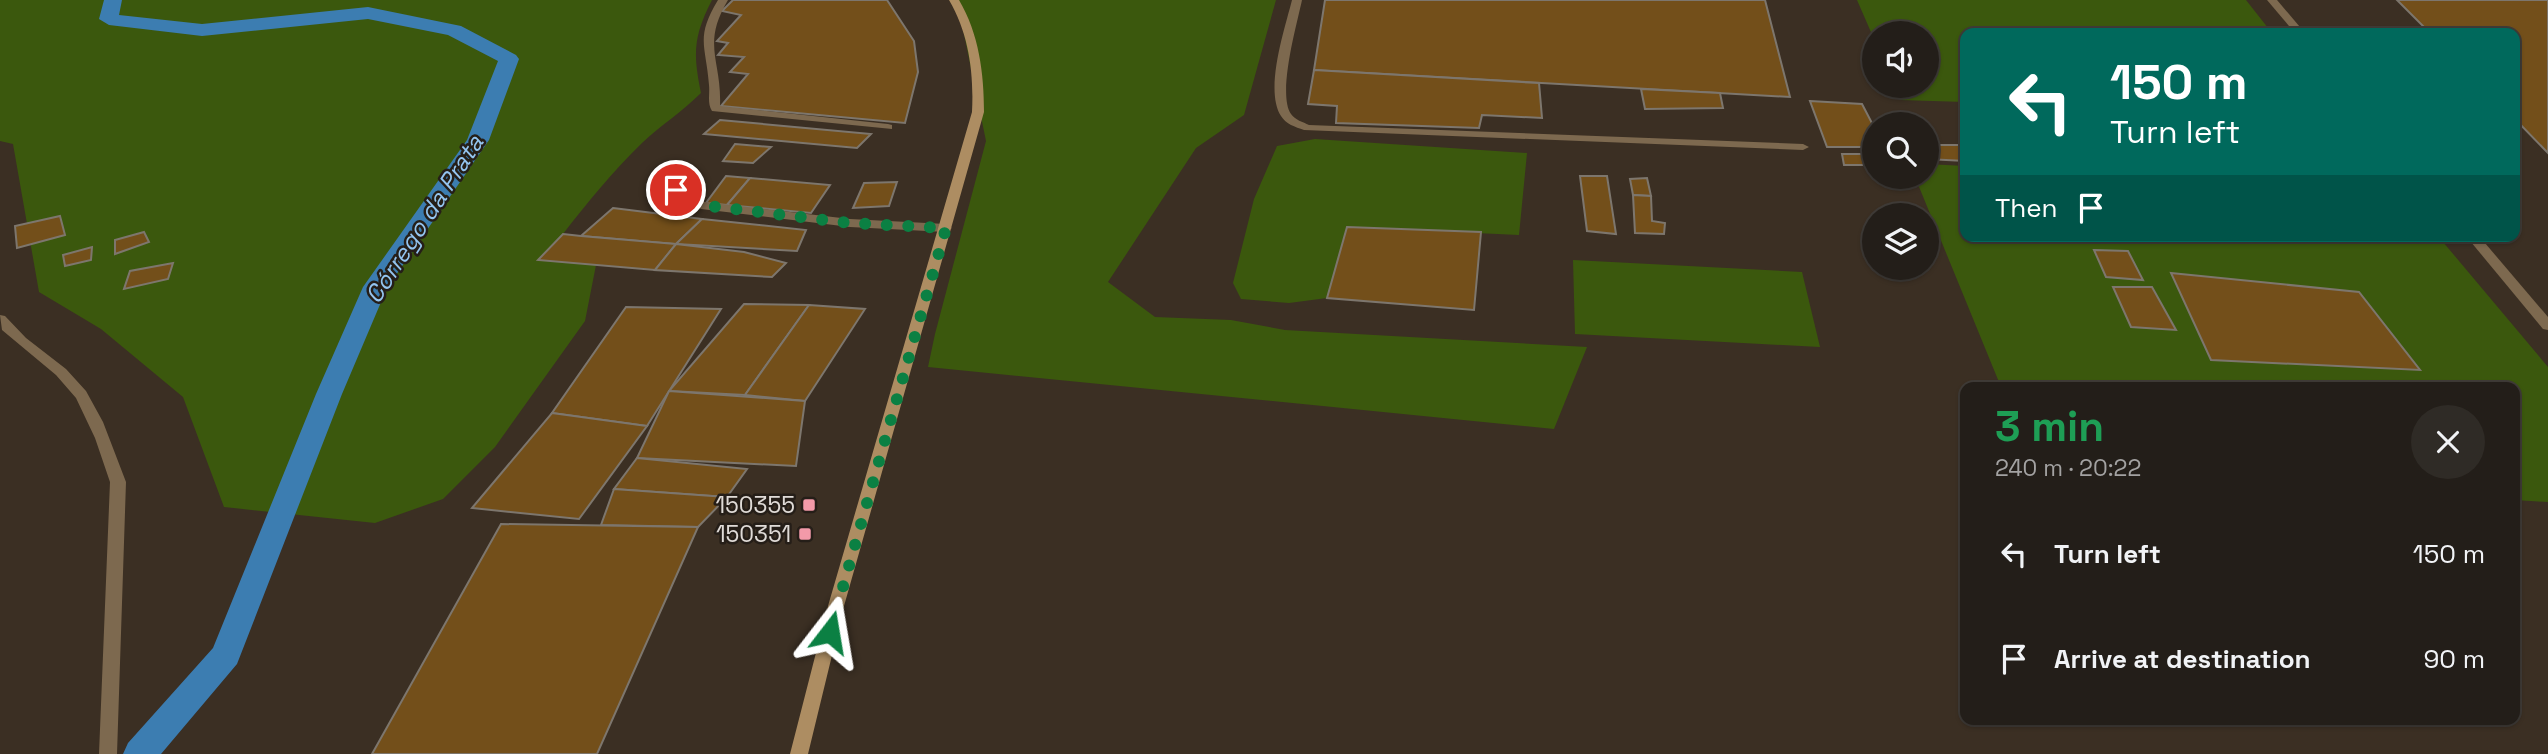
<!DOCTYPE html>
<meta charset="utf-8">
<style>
:root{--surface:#231e19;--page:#2f2b26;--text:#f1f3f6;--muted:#a3a2a2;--line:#403c38}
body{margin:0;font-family:"Space Grotesk",sans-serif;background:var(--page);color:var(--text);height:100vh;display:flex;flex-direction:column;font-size:26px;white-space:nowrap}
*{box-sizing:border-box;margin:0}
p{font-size:23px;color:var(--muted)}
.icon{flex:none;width:38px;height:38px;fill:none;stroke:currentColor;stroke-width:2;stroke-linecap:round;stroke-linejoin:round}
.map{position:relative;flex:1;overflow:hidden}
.sheet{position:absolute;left:1960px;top:382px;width:560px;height:343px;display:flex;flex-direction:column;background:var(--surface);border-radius:14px;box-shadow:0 2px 5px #0004,0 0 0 2px var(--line)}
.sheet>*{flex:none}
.hud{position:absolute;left:1960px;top:28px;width:560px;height:214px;border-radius:14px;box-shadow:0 2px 5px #0004,0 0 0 2px var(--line);background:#00695c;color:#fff;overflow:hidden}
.fabs{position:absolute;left:1862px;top:21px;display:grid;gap:14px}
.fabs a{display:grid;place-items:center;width:77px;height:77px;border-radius:50%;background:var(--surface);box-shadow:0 2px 5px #0004,0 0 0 2px var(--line);font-size:35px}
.pin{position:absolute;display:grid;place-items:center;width:60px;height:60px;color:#fff;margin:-30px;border:4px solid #fff;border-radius:50%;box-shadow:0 2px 7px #0007}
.me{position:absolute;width:77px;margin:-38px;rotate:14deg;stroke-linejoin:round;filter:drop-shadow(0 0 5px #0008)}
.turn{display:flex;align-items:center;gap:24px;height:147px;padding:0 35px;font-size:32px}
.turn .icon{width:91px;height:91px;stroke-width:2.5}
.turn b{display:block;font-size:49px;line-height:60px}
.then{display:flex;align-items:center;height:66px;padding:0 35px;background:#0003;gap:14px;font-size:26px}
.round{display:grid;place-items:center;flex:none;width:74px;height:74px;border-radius:37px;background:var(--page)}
.headline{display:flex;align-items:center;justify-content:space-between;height:119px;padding:0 35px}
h1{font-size:42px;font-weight:600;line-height:52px;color:#1e9e55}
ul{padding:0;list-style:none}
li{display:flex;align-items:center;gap:21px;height:105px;padding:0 35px}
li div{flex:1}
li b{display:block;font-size:26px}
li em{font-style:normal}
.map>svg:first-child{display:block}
</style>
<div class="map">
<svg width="2548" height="754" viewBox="0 0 2548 754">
<rect width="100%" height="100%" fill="#2f2821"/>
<path fill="#3b2f23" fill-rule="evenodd" d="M 0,0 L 2548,0 L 2548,754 L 0,754 ZM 1874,33 L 1927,33 L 1927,86 L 1874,86 ZM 1965,33 L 2515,33 L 2515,236 L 1965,236 ZM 1874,124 L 1927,124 L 1927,177 L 1874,177 ZM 1874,215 L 1927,215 L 1927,268 L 1874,268 ZM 1965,387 L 2515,387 L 2515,719 L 1965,719 Z"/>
<g fill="#3b580d">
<path d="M 0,0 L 712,0 C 693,37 693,54 701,93 C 682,112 661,125 642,143 C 613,171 587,203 563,234 L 596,265 L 585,321 L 495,447 L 443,499 L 375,523 L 224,507 L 183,397 L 101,329 L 39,292 L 13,144 L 0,141 Z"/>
<polygon points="957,0 1276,0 1244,115 1196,148 1108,282 1155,317 1231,320 1285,330 1587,347 1554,429 928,367 935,334 986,141"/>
<polygon points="1857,0 2246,0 2272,33 1965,33 1965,102 1900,100 1894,86 1927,86 1927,33 1874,33 1874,39"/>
<polygon points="1315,139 1527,153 1519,235 1347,227 1327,298 1289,303 1241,299 1233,283 1254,199 1277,146"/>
<polygon points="1927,164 1965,166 1965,236 2438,236 2548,367 2548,502 2515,500 2515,387 2001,387 1915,177 1927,177"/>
<polygon points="1573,260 1802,272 1820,347 1575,334"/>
</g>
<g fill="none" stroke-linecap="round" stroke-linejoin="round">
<polygon fill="#3c7db1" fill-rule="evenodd" points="104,0 122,0 119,15 202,24 368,7 461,26 516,55 519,59 489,140 387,288 342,394 237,664 161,754 123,754 128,743 213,648 316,394 363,287 467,140 498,61 448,35 368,19 202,36 109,25 99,19"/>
</g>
<g fill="#734f1a" stroke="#7d766d" stroke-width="2">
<polygon points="733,0 887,0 914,41 918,72 905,123 721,106 748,74 730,72 744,57 718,55 728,43 717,41 741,15 722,11"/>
<polygon points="1325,0 1765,0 1790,97 1314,70"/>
<polygon points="2397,0 2548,0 2548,153 2515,119 2515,33 2430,33"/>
<polygon points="1314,70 1539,83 1542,118 1482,115 1479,128 1336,123 1337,106 1308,104"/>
<polygon points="1641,89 1720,93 1723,108 1645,109"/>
<polygon points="1810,101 1862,104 1874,127 1874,147 1827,147"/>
<polygon points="720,120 871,134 857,148 704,134"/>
<polygon points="735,144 771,147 753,163 723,161"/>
<polygon points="1927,145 1965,145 1965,161 1927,159"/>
<polygon points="1842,154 1868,154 1873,165 1844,165"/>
<polygon points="726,176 750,178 727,205 706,203"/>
<polygon points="1580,176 1607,176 1616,234 1587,231"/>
<polygon points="750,178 830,185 811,213 727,205"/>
<polygon points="1647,178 1651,196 1633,195 1630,179"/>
<polygon points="897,182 889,206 853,208 864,183"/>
<polygon points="1633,195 1651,196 1652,221 1665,223 1664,234 1635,233"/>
<polygon points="613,208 702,219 676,244 581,236"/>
<polygon points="60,216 65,235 17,248 15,226"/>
<polygon points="702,219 806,230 797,251 676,244"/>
<polygon points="1347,227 1481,232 1474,310 1327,298"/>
<polygon points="144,232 149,242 115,254 115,240"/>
<polygon points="563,234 581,236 676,244 655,270 538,260"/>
<polygon points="676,244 744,252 786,263 772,277 655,270"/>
<polygon points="92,247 91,260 65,266 63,255"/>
<polygon points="2094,250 2128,251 2143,280 2106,277"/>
<polygon points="173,263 168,279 124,289 130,271"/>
<polygon points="2171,273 2359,292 2420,370 2211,360"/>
<polygon points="2113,287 2152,287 2176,330 2131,327"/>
<polygon points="744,304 809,305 745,395 669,391"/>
<polygon points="809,305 865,309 805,401 745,395"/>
<polygon points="626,307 721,309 647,426 552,413"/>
<polygon points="669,391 805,401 796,466 637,458"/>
<polygon points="552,413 647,426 579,519 472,508"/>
<polygon points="637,458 747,469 727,497 614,489"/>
<polygon points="614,489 727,497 698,527 601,525"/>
<polygon points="501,524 698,527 597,754 372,754"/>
</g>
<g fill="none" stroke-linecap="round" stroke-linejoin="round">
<g fill="#7d694f" fill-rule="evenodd">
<path d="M 718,0 L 728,0 C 701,45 722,60 720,106 L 888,124 L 892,125 L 892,129 L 712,111 C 707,103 710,94 709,85 C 706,45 695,38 718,0 Z"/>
<path d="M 1292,0 L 1302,0 C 1297,24 1277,94 1291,114 C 1295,120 1303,122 1309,125 L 1803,144 L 1809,147 L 1803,150 L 1304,130 C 1295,127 1286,124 1281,116 C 1264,90 1285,28 1292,0 Z"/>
<polygon points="2267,0 2277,0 2305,33 2295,33"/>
<polygon points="676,186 704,202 850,219 946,224 952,228 946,232 850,227 701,209 672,193 670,190 672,187"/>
<polygon points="2466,236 2479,236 2548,317 2548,330 2543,329"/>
</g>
<polygon fill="#7d694f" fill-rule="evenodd" points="0,315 5,316 26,338 66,369 86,391 103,422 126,482 117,754 99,754 110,482 95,438 76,398 56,375 2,330"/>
<path fill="#ad8d62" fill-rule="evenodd" d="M 949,0 L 959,0 C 979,34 984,73 984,112 L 844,606 L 808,754 L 790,754 L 828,606 L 972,112 C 974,73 969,34 949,0 Z"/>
</g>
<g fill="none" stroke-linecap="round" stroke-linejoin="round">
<polyline stroke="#0b8043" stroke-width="12" stroke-dasharray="0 21.6" points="676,190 701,205 850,223 946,228 830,632"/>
</g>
<g fill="#f39aa9" stroke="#251e18" stroke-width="2.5">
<rect x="802" y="498" width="14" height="14" rx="3.5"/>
<rect x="798" y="527" width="14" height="14" rx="3.5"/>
</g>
<g text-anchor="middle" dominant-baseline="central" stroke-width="5" stroke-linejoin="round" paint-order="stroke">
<g font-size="23" fill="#e0dbd7" stroke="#251e18" text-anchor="end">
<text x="795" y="505">150355</text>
<text x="791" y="534">150351</text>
</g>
<g font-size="24" font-style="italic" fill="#94c5f0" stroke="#251e18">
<text transform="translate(424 219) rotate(-57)">Córrego da Prata</text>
</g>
</g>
</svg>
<div class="fabs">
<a><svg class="icon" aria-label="sound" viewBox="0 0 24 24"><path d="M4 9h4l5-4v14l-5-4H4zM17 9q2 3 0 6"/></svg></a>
<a><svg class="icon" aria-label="search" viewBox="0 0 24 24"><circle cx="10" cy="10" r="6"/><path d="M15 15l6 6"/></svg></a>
<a><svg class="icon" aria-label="layers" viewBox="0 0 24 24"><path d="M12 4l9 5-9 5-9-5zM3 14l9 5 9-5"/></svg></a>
</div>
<div class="pin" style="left:676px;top:190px;background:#d93025"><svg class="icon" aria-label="arrive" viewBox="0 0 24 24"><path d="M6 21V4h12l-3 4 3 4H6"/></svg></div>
<svg class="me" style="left:830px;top:632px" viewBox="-20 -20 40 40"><path d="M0-17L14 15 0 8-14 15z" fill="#0b8043" stroke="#fff" stroke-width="4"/></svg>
<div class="hud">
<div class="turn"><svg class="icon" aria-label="left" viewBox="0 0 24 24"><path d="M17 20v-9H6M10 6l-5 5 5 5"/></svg><div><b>150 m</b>Turn left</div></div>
<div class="then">Then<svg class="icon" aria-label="arrive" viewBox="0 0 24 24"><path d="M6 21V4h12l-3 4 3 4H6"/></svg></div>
</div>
<section class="sheet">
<div class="headline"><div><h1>3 min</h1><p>240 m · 20:22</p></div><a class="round"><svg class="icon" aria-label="close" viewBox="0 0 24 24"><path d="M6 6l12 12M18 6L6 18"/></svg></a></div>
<ul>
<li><svg class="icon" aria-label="left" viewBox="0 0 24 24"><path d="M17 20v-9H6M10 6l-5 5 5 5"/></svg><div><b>Turn left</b></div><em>150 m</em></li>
<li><svg class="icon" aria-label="arrive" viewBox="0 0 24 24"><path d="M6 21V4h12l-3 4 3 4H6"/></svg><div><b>Arrive at destination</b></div><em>90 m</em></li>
</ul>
</section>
</div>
